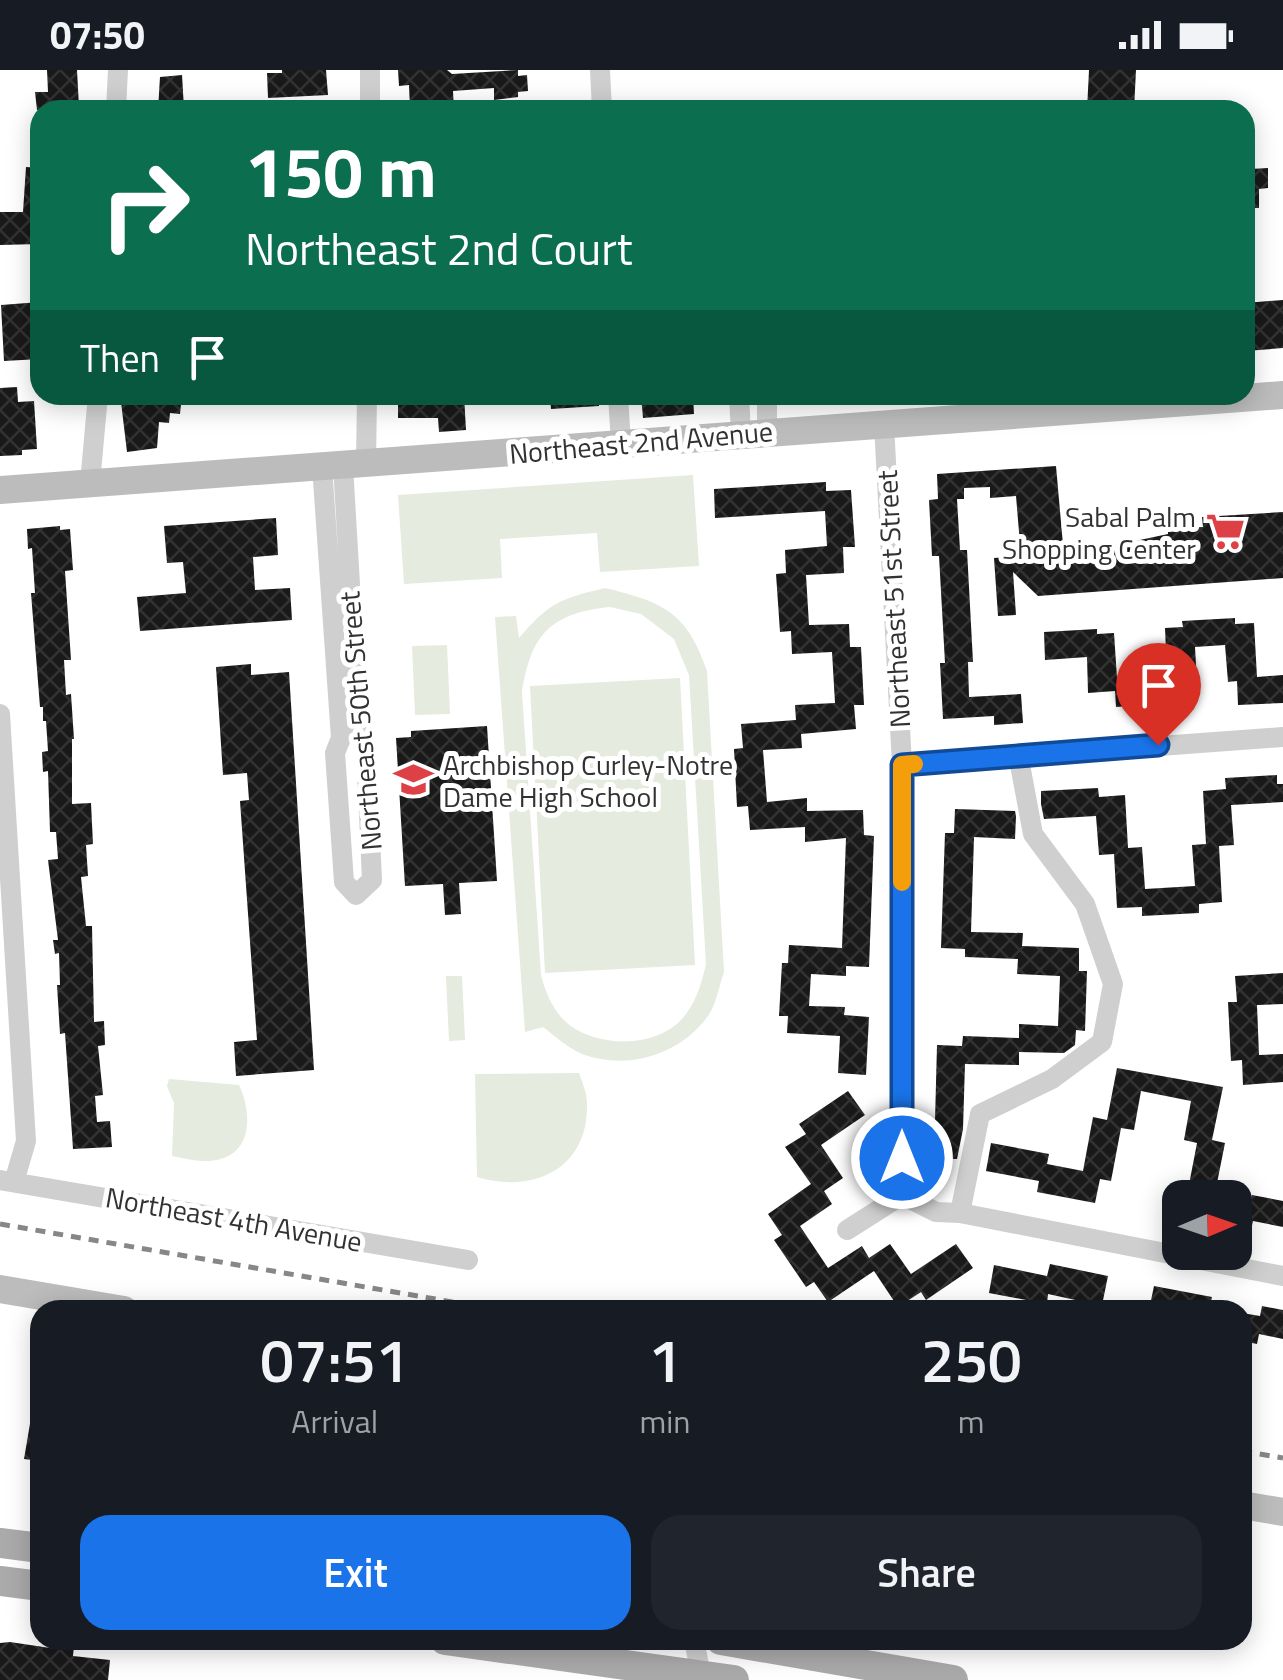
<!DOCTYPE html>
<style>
:root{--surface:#171b24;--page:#20242c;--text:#f1f3f6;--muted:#9ea1a6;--accent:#1a73e8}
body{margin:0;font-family:"Titillium Web",sans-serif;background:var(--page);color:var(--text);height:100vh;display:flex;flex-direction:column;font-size:38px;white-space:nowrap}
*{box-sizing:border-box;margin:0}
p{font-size:32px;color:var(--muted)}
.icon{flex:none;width:55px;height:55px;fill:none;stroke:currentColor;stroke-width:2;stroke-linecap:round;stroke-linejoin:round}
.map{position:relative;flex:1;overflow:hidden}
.sheet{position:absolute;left:30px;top:1230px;width:1222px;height:350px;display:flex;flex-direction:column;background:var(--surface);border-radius:30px;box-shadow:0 5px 25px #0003}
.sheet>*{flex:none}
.guide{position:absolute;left:30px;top:30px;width:1225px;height:305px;border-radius:30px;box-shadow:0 5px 25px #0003;background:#0b6e4f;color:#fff;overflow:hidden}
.needle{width:65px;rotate:88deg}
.buttons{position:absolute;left:1162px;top:1110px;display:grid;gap:20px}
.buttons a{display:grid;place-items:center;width:90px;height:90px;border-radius:20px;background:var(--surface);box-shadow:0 5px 25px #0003;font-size:50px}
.pin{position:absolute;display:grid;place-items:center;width:85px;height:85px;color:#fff;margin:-102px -42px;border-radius:50% 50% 50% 0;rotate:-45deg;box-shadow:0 0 10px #0007}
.pin .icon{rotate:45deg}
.me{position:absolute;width:110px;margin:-55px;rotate:0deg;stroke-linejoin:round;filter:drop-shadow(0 0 8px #0008)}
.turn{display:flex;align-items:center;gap:35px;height:210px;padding:0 50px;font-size:45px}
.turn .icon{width:130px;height:130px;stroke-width:2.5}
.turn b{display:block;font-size:70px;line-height:85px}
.then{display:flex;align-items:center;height:95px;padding:0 50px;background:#0003;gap:20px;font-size:38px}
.eta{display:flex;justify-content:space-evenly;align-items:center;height:170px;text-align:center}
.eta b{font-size:60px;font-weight:600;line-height:70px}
.primary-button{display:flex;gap:20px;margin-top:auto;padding:20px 50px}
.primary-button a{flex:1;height:115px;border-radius:30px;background:var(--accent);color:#fff;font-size:40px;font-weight:600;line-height:115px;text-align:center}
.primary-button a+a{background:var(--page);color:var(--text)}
.status{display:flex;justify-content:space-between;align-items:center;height:70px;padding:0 50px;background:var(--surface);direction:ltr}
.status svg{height:28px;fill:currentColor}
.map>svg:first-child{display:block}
</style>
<div class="status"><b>07:50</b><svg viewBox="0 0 49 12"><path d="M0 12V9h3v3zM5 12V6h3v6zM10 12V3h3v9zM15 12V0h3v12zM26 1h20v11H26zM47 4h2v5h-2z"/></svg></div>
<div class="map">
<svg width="1283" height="1610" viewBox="0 0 1283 1610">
<defs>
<pattern id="building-cross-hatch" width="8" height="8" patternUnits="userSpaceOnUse" patternTransform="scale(2.5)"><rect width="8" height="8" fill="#191919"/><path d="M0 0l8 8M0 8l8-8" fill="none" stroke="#323232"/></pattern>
</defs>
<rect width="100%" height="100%" fill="#fff"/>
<g fill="#e5ebdf" fill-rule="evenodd">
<polygon points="693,405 699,496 600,502 597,463 500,469 502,508 404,514 398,425"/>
<path d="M 605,518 C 663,532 687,542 707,601 L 724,902 C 719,916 716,935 708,946 C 680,985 627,1001 582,984 C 568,978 555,966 543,957 L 525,962 L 495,547 L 516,546 L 519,568 C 550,532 560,529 605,518 ZM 610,537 L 641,544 L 674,569 L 689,605 L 706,894 C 702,912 697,929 686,944 C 661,978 604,978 572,957 C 555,945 546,925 541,905 L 522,622 C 531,564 551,543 610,537 Z"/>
<polygon points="447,575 450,644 415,645 412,576"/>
<polygon points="680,608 695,895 545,903 530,616"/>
<polygon points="446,906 462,906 465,970 449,971"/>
<path d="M 579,1003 C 582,1012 587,1023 587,1033 C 589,1099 533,1124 477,1107 L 475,1004 Z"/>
<path d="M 169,1009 L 239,1015 C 254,1047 252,1092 204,1091 C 194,1091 183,1088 172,1086 L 174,1033 L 167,1016 Z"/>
</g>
<g fill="url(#building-cross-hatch)">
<polygon points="47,0 77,0 79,37 37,40 35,22 48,22"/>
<polygon points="282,0 326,0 328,25 268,28 267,3 282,3"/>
<polygon points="398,0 447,0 452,4 518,0 518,6 527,5 528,21 518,22 518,27 494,30 494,18 453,21 454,40 410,40 409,15 399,16"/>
<polygon points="1089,0 1136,0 1134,40 1087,40"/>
<polygon points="182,5 184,38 158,40 160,7"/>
<polygon points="26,97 40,98 40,174 0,175 0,142 23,142"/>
<polygon points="1268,98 1268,118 1259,119 1259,138 1245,138 1245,102 1251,102 1250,99"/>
<polygon points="1283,230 1283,278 1246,281 1245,233"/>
<polygon points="40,232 40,289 4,291 1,235"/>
<polygon points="17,317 18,332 34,331 37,379 22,380 22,385 0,386 0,318"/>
<polygon points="127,325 182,325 180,344 170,343 169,353 159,352 157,378 127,382 121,332 126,332"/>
<polygon points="398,325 464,325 466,360 439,362 438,348 398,348"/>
<polygon points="550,325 599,325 599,336 551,339"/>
<polygon points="641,325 693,325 694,344 643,348"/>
<polygon points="1056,396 1064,486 1168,464 1168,459 1203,457 1202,447 1283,442 1283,508 1038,526 1013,502 1016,545 998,546 994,488 1021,486 1016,426 990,428 990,417 964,418 964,429 957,429 960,480 967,480 973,592 968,592 969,627 1021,624 1023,653 994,655 994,646 943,649 940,593 945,593 939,486 932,486 929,430 938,429 937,404"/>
<polygon points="826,412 826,421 851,420 855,477 843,477 844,503 806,505 809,555 849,554 850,577 861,577 864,635 854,635 856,659 801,664 802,678 763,680 767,732 807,728 807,741 863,740 864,765 874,766 869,897 846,896 846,906 811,904 809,936 845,937 844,945 869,947 866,1005 838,1003 840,966 787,963 788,946 779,946 782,893 788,893 789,875 842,878 846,768 805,772 805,757 750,760 748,736 737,737 734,679 743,678 741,654 796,650 795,635 835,633 832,582 792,584 791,561 780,562 776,504 786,503 785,480 827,476 825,441 715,448 714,419"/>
<polygon points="276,448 278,485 253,487 255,520 290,518 292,550 140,561 137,527 186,523 183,492 167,493 164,456"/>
<polygon points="60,456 60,460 70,459 73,500 65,501 71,590 64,590 66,625 71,624 74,669 72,669 72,734 91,733 93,774 86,775 88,806 81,807 86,856 92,856 94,952 104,951 105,975 98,976 103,1025 95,1026 97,1052 110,1051 112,1077 73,1079 65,963 60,964 57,915 60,915 59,883 55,884 53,870 58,870 48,790 58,789 56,762 50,762 48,701 43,702 42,682 48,681 46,651 43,651 43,637 40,637 31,523 35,523 32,478 28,479 27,459"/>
<polygon points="1235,548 1235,554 1254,553 1257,607 1283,605 1283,633 1238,635 1237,611 1228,612 1225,575 1195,577 1197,614 1172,615 1173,633 1116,637 1115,621 1088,623 1087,587 1045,590 1044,562 1097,559 1097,564 1114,563 1117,608 1167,605 1165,558 1183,557 1182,551"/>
<polygon points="251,594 251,605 289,602 314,1000 236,1006 234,972 257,970 240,731 249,730 247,703 223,705 216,597"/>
<polygon points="487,656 497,811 459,813 461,844 445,845 443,814 405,816 396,668 411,667 411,661"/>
<polygon points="1277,705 1277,714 1283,714 1283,732 1231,735 1234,775 1219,776 1222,832 1199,834 1199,843 1142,846 1142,837 1117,838 1114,784 1099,785 1096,746 1044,749 1041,734 1041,721 1098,718 1099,727 1125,725 1128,778 1142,777 1145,819 1195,816 1192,775 1206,774 1203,721 1226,719 1225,708"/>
<polygon points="955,739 1015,741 1016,746 1015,769 974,767 971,862 1023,863 1022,876 1079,878 1079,901 1087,901 1085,961 1076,960 1075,975 1064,983 1019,982 1019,995 965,994 963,1059 957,1089 934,1088 937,975 962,976 963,966 1019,968 1019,954 1058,956 1060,906 1017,904 1018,889 965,887 965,879 941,878 945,763 954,763"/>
<polygon points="1283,903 1283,934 1257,935 1259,985 1283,984 1283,1012 1243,1015 1242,990 1231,991 1228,932 1237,932 1235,906"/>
<polygon points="1117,998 1223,1017 1212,1070 1225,1073 1214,1128 1187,1125 1197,1073 1184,1070 1191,1031 1141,1021 1134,1060 1121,1058 1111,1111 1100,1109 1095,1133 1037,1122 1039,1111 986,1101 991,1073 1049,1084 1047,1094 1083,1101 1093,1047 1107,1050"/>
<polygon points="848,1021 865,1045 821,1075 843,1108 824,1121 832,1134 800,1156 828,1198 862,1176 869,1188 890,1174 911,1204 956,1174 973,1198 926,1230 921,1222 898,1237 874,1201 828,1232 814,1212 806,1217 774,1170 782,1165 768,1144 811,1114 785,1077 806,1064 799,1054"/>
<polygon points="1252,1125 1283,1131 1283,1157 1253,1151 1251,1160 1235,1157 1235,1131 1250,1134"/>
<polygon points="1050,1194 1108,1206 1101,1240 1078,1240 1080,1231 1048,1224 1047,1234 989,1223 994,1195 1047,1206"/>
<polygon points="1154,1216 1212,1227 1209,1240 1149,1240"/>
<polygon points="1262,1236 1283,1240 1283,1269 1259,1264 1257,1274 1242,1271 1242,1243 1260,1246"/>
<polygon points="32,1342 40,1343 40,1391 24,1389"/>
<polygon points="10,1572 57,1579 57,1574 74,1576 73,1586 110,1590 108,1610 0,1610 0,1573"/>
</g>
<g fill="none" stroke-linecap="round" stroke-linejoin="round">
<g stroke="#cfcfcf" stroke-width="20">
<polyline points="600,0 602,40"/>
<polyline points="116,40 118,0"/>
<polyline points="370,40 370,0"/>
<polyline points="618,325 621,374"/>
<polyline points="739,325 741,364"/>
<polyline points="767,325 767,362"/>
<polyline points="884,354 902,695 902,1125"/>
<polyline points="366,393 367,325"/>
<polyline points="322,396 341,668 335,683 344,812 356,825 372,810 366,680 358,651 343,395"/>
<polyline points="90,413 98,325"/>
<polyline points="0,644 26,1071 14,1112"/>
<polyline points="902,695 1283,667"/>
<polyline points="0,1110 468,1190"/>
<polyline points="902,1125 936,1142 960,1143 1283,1206"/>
<polyline points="960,1143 980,1044 1052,1009 1102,972 1113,914 1085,834 1033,764 1018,684"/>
<polyline points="847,1160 902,1125"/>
<polyline points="694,1570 702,1610"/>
</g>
<g stroke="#bcbcbc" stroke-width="28">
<polyline points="0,420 1283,325"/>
<polyline points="0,1219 124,1240"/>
<polyline points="1242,1435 1283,1442"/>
</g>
<g stroke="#aaa" stroke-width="30">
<polyline points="0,1473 40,1478"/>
<polyline points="0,1511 40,1516"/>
<polyline points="445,1570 734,1610"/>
<polyline points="721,1570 953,1610"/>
</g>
<g stroke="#878787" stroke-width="5" stroke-dasharray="10 8" stroke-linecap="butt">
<polyline points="0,1154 499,1240"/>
<polyline points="1242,1381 1283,1388"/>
</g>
</g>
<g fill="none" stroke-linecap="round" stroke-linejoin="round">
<defs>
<polyline id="route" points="902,1088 902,695 1158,675"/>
</defs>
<use href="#route" stroke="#114b97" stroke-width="25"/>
<use href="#route" stroke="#1a73e8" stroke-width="18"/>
<polyline stroke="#f59e0b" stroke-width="18" points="902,812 902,695 914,694"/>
</g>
<defs>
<symbol id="supermarket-bare" viewBox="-9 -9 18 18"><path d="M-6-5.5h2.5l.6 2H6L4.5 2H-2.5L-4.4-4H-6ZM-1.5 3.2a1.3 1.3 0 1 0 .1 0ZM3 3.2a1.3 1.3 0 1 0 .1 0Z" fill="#dd4145" stroke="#fff" stroke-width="2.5" paint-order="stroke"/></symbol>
<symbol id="school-bare" viewBox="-9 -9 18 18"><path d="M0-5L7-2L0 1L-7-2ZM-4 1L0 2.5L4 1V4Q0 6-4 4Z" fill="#dd4145" stroke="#fff" stroke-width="2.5" paint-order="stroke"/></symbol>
</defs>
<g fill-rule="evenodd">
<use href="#supermarket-bare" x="1198" y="434" width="55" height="55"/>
<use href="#school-bare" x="386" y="682" width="55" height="55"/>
</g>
<g text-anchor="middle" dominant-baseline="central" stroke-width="10" stroke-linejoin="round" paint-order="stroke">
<g font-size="28" fill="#323232" stroke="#fff">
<text transform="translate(641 372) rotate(-5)">Northeast 2nd Avenue</text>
<text transform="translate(893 529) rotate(-93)">Northeast 51st Street</text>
<text transform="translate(360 651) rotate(-95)">Northeast 50th Street</text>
<text transform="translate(234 1149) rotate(10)">Northeast 4th Avenue</text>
</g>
<g font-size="28" fill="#323232" stroke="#fff" text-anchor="end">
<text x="1196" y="446">Sabal Palm<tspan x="1196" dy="32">Shopping Center</tspan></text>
<text x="443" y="694" text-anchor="start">Archbishop Curley-Notre<tspan x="443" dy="32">Dame High School</tspan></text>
</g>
</g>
</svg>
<div class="buttons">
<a><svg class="needle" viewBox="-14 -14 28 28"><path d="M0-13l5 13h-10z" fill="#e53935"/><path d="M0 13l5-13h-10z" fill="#9ea1a6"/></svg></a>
</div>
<div class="pin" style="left:1158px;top:675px;background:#d93025"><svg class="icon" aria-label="arrive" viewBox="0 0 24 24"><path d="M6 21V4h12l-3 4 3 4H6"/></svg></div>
<svg class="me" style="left:902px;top:1088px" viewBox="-20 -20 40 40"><circle r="17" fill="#1a73e8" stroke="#fff" stroke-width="3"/><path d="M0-11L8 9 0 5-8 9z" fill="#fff"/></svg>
<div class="guide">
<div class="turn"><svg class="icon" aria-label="right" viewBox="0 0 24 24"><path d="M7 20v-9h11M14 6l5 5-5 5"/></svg><div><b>150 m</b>Northeast 2nd Court</div></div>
<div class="then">Then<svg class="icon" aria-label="arrive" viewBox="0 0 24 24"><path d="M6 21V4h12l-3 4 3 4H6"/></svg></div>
</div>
<section class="sheet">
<div class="eta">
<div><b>07:51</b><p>Arrival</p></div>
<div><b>1</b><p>min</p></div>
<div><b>250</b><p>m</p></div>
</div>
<div class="primary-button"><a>Exit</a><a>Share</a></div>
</section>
</div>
